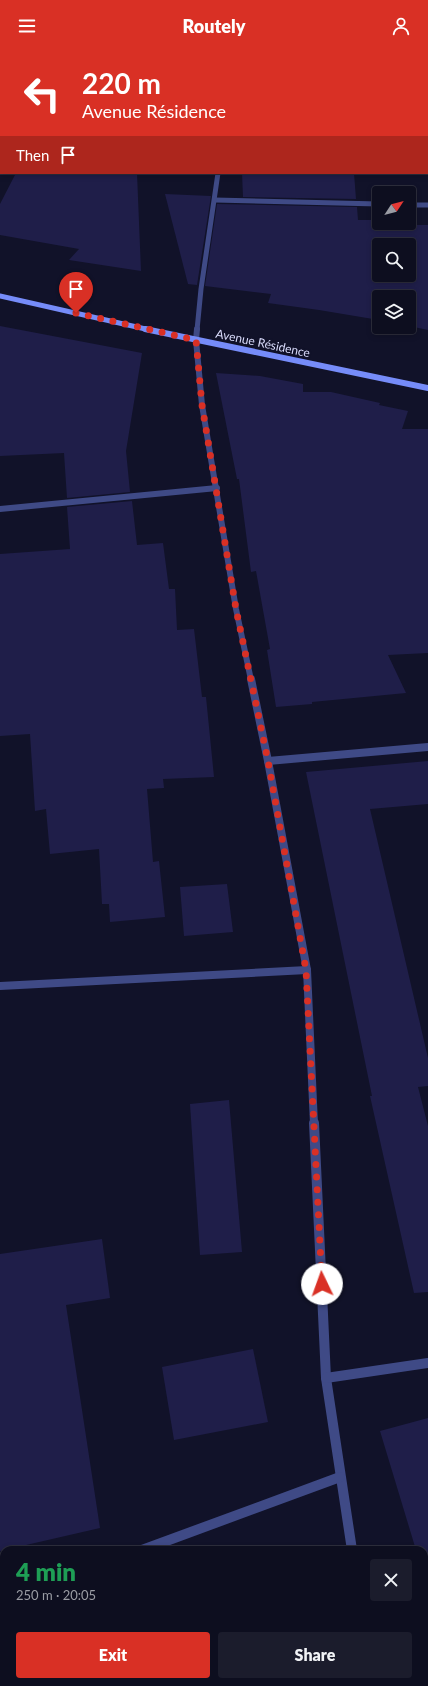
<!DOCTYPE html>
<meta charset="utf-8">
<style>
:root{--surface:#0d0e1f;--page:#1b1c2c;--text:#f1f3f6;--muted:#9a9ca4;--line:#2d2e3d;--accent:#d93025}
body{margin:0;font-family:Lato,sans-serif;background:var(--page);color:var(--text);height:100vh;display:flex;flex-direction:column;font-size:15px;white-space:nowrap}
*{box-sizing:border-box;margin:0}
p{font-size:13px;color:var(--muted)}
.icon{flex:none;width:22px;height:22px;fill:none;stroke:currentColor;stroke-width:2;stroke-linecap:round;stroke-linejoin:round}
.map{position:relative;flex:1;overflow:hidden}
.details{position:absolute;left:0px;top:1494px;width:428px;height:140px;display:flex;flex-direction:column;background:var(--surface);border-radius:12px 12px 0 0;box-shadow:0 2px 6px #0003,0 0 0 1px var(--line)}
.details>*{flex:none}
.guide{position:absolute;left:0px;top:0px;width:428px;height:122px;box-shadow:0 2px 6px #0003,0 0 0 1px var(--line);background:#d93025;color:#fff;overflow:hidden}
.needle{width:26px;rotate:54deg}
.fabs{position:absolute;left:372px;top:134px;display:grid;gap:8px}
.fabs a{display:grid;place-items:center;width:44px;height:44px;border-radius:4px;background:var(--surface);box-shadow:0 2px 6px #0003,0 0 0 1px var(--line);font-size:20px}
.pin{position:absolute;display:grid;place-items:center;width:34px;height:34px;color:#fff;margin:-41px -17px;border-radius:50% 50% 50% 0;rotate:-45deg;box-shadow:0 0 4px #0007}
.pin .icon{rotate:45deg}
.me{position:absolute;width:44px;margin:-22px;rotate:357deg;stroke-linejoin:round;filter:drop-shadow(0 0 3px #0008)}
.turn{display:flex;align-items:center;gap:14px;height:84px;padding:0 16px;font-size:18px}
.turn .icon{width:52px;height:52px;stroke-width:2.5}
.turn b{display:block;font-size:28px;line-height:34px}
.then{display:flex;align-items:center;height:38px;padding:0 16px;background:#0003;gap:8px;font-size:15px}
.round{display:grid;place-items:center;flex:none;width:42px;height:42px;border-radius:4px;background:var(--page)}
.summary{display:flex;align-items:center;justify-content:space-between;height:68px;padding:0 16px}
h1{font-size:24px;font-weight:800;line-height:30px;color:#1e9e55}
.primary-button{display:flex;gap:8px;margin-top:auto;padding:8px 16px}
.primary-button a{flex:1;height:46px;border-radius:4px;background:var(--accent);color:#fff;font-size:16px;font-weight:800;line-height:46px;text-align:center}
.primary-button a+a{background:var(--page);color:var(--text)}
header{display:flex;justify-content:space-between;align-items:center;height:52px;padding:0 16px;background:var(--accent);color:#fff;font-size:18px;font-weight:800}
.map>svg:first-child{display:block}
</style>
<header><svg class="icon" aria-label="menu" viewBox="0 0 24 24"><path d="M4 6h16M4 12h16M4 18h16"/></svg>Routely<svg class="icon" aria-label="person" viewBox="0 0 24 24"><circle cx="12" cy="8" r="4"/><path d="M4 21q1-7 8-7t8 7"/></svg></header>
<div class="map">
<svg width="428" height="1634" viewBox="0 0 428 1634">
<rect width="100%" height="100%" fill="#111229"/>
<g fill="#1f1e49" fill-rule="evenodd">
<polygon points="16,121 137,121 141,219 69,208 79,197 0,183 0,152"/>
<polygon points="242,121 354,121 356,147 243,145"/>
<polygon points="165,142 211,144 197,233 188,232"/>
<path d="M 217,152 L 357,155 L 358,168 L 379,168 L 379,171 L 394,171 L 394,173 L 428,173 L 428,278 L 409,274 L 409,245 L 379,245 L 379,268 L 319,258 L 268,251 L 271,242 L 205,234 ZM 379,193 L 409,193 L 409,223 L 379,223 Z"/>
<polygon points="0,274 142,301 126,399 130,440 67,446 64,401 0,404"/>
<polygon points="216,321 260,324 303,332 303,340 331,340 380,351 379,353 408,359 402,377 428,377 428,601 388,603 406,641 312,650 312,652 276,655 267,598 270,597 256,519 251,520 239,427 237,427"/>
<polygon points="132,449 137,493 163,491 169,537 175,537 177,578 194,577 202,645 206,645 214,725 163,727 164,736 147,737 153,810 159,809 165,865 110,870 109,852 102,852 99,797 50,802 46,757 35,759 30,682 0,684 0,502 70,497 67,455"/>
<polygon points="428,709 428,752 370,757 428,1006 428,1034 418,1035 428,1074 428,1240 414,1241 370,1044 372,1044 306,720"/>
<polygon points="227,832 233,880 184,884 180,835"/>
<polygon points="229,1048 242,1200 200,1203 190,1052"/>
<polygon points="102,1187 110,1246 66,1253 100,1476 0,1499 0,1202"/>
<polygon points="253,1297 268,1370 174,1388 162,1315"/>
<polygon points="428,1366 428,1510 424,1511 424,1498 416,1498 380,1379"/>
</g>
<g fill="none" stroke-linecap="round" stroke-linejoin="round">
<g stroke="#3f4a86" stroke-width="5">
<polyline points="215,148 379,152"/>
<polyline points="409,153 428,153"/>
<polyline points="197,278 201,237 218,121"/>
</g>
<g stroke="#3f4a86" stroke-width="6">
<polyline points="197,277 196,288 202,353 236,557 251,628"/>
<polyline points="0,457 217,436"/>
</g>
<g stroke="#3f4a86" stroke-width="8">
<polyline points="251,627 268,709 307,918 314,1072"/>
<polyline points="268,709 428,695"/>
<polyline points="0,934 307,918"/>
</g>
<g stroke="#3f4a86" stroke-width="10">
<polyline points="314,1071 326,1326 352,1498"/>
<polyline points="326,1326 428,1311"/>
<polyline points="142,1498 340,1425"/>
<polyline points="0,1551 4,1550"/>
<polyline points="374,1630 375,1634"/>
</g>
<polyline stroke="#768cf9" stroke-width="5" points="0,244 150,278"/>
<polyline stroke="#768cf9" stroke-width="6" points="145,277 428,336"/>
</g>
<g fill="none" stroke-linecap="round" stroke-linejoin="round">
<polyline stroke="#d93025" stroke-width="7" stroke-dasharray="0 12.6" points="76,261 196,288 202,353 236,557 268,709 306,918 322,1232"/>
</g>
<g text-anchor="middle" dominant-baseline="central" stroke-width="4" stroke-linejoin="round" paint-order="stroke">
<g font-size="12" fill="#dbddfd" stroke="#111229">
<text transform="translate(263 291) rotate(12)">Avenue Résidence</text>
</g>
</g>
</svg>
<div class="fabs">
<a><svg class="needle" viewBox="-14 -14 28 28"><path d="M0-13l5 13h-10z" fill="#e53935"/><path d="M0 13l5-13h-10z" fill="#9a9ca4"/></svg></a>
<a><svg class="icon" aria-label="search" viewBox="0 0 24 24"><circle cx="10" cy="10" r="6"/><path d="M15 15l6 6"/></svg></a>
<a><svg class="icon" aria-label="layers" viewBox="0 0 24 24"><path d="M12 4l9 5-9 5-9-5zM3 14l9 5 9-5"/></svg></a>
</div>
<div class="pin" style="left:76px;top:261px;background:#d93025"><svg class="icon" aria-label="arrive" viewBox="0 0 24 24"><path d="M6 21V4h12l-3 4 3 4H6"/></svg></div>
<svg class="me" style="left:322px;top:1232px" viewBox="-20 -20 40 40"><circle r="19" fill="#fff"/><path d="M0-13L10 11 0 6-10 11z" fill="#d93025"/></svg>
<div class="guide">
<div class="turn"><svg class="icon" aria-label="left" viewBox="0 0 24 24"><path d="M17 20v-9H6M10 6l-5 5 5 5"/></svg><div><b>220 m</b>Avenue Résidence</div></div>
<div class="then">Then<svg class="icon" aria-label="arrive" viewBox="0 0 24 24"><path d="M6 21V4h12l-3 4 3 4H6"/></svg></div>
</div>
<section class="details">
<div class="summary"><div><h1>4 min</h1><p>250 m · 20:05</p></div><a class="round"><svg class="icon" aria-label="close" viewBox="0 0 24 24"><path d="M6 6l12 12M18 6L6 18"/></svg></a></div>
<div class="primary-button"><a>Exit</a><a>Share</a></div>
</section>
</div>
